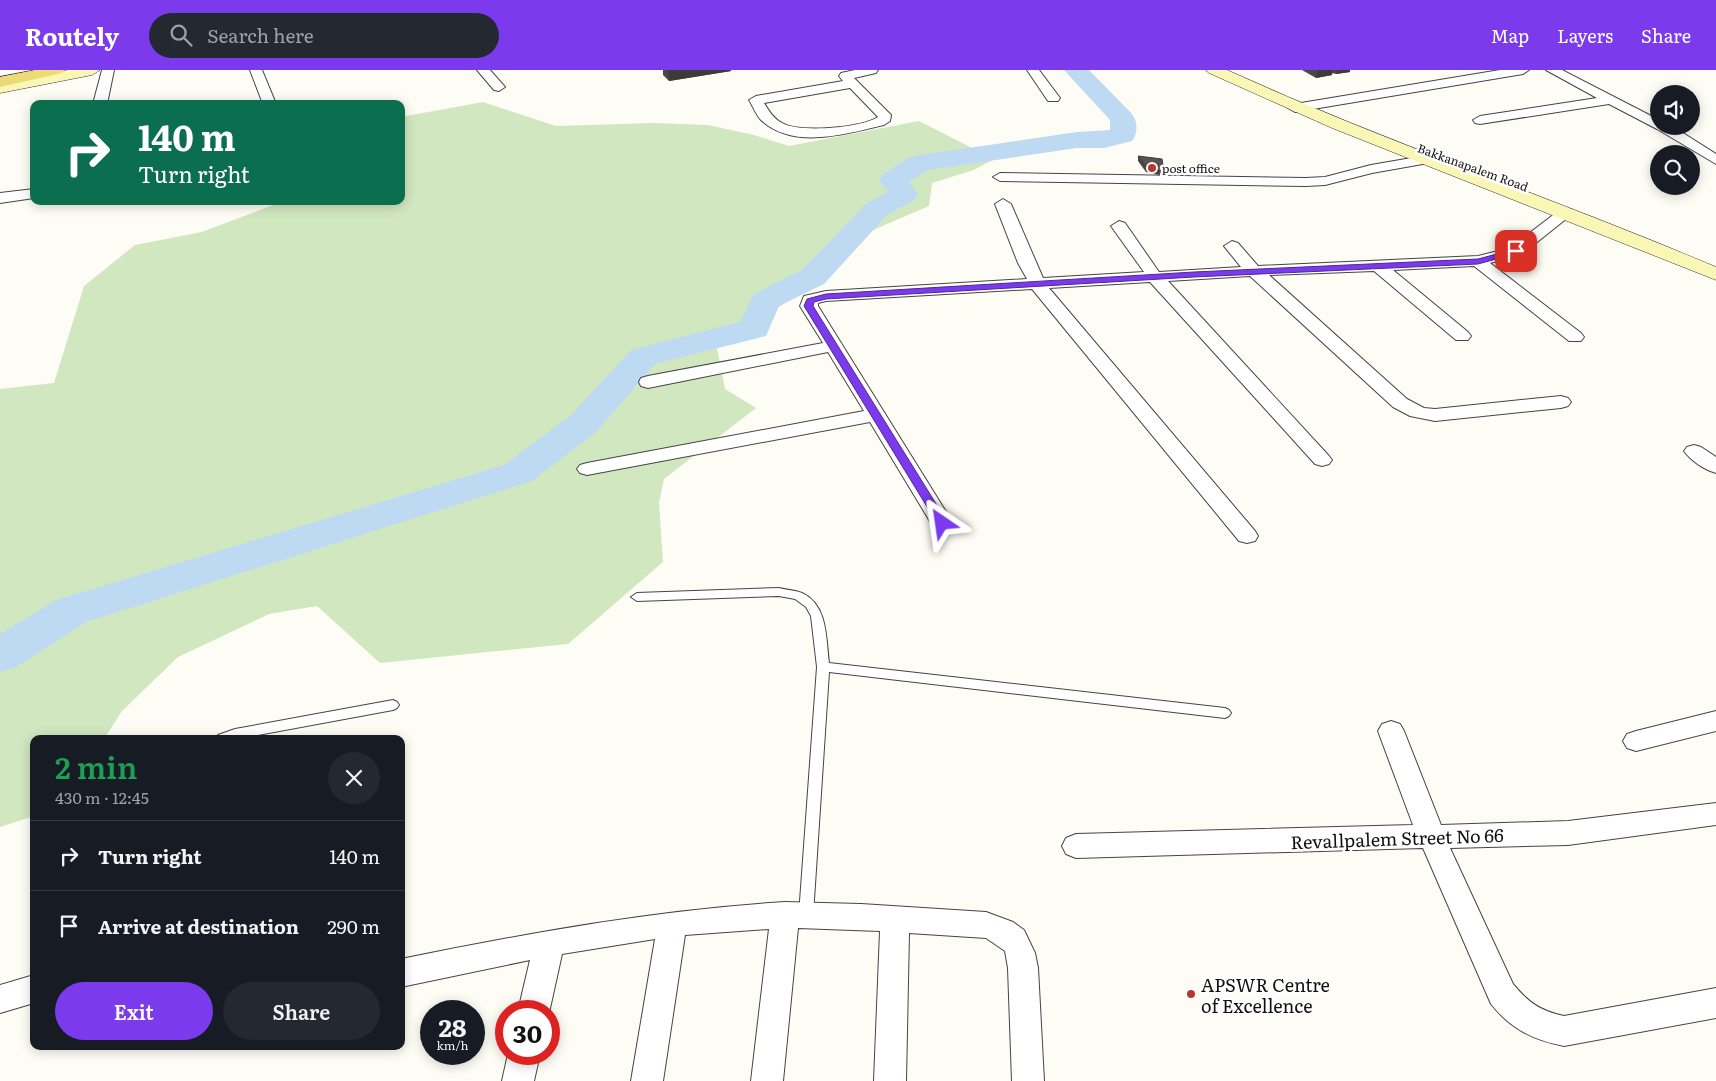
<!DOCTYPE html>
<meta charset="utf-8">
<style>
:root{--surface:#171b24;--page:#242831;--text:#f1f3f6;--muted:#9ea1a6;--line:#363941;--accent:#7c3aed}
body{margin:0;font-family:Literata,serif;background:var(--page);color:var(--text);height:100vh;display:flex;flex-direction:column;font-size:19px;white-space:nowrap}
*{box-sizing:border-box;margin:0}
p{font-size:16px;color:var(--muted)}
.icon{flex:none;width:28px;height:28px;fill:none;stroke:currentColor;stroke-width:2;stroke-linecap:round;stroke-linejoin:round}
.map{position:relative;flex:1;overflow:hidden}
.details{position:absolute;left:30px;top:665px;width:375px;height:315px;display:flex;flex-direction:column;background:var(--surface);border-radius:10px;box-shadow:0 2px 12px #0003}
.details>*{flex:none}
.hud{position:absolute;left:30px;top:30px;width:375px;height:105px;border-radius:10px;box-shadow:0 2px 12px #0003;background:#0b6e4f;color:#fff;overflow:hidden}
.buttons{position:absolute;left:1650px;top:15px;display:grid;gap:10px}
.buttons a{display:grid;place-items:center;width:50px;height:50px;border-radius:50%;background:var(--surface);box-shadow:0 2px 12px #0003;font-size:25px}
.speed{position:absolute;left:420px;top:930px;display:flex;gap:10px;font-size:25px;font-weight:700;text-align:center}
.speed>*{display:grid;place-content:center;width:65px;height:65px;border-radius:50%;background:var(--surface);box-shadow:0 2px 12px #0003;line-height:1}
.speed small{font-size:12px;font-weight:400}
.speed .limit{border:8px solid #d22;background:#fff;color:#111}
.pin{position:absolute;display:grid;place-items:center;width:42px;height:42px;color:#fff;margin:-21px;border-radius:10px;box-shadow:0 2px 8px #0006}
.me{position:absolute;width:55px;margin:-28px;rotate:328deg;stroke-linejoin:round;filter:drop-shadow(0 0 4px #0008)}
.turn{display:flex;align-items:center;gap:18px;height:105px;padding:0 25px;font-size:22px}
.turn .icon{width:65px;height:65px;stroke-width:2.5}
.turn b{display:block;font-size:35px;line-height:42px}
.round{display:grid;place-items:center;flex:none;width:52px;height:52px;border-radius:26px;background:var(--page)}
.headline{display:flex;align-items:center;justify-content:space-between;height:85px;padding:0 25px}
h1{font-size:30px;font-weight:600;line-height:38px;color:#1e9e55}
.primary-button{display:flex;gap:10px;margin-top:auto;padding:10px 25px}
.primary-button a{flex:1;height:58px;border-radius:30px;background:var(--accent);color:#fff;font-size:20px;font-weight:600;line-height:58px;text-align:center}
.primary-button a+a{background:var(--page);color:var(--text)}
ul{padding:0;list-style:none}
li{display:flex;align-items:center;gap:15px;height:70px;padding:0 25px;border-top:1px solid var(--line)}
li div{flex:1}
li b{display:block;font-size:19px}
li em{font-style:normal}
header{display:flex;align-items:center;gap:30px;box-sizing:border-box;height:70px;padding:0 25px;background:var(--accent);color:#fff}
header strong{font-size:24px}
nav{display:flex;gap:28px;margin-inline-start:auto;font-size:18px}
.search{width:350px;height:45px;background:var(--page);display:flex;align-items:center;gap:12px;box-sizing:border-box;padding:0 18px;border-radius:28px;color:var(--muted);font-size:19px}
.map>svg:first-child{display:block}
</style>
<header>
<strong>Routely</strong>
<div class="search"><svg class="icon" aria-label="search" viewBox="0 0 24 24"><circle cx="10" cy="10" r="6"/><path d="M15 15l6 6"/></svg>Search here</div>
<nav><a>Map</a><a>Layers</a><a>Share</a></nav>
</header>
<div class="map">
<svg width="1716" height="1011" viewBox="0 0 1716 1011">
<rect width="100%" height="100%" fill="#fefdf5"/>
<polygon fill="#d1e7c0" points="483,32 556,56 654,53 708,55 754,65 789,76 919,51 994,89 974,100 932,113 929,136 864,164 847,185 799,224 717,278 725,319 756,338 664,409 659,433 663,492 568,574 380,593 317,536 269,544 178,587 122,641 104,669 34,669 34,746 0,757 0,319 54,313 84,216 135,175 202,162 284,131 401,131 401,47"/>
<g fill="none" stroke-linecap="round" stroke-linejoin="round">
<path fill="#bddaf2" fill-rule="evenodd" d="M 1064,0 L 1089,0 L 1132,44 C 1138,52 1138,63 1132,71 L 1104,78 L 1077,78 L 928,100 L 909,112 L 918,124 L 914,130 L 887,145 L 824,214 L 779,236 L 766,266 L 655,294 L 596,362 L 532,411 L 86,552 L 16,597 L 0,602 L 0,564 L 56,530 L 504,395 L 570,346 L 631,280 L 740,252 L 754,224 L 802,200 L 867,133 L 888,122 L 879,110 L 883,104 L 910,87 L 920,85 L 1077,62 L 1110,60 L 1110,50 Z"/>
<defs>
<g id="lane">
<path d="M 779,518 C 786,520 795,520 802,523 C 828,535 826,569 829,593 L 1225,638 L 1229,640 L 1231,643 L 1229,646 L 1225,648 L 829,602 L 813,845 L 811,850 L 806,851 L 801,850 L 799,845 L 817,597 L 811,546 L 806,537 L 795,529 L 779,526 L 637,531 L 631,527 L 637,523 Z"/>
<polygon points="393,630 397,632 399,635 397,638 393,640 237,669 217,669 218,665 235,659"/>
</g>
<g id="street">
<polygon points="102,0 114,0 107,34 93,34"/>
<polygon points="250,0 262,0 276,34 263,34"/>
<polygon points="477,0 490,0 505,17 499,21 494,20"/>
<path d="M 855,0 L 878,0 L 876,3 L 854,8 L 891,45 L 890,51 L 884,55 C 846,64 793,80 761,50 C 756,45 753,36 749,30 L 756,26 L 843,11 L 839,6 L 841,3 ZM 850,18 L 878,47 C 861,58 799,63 782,53 C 773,48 769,41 764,33 Z"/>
<polygon points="1027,0 1039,0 1060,28 1058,31 1048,31"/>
<polygon points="1500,0 1529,0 1523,4 1295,42 1288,38 1295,34"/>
<polygon points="1546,0 1562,0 1659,50 1659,56 1672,56 1716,84 1716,94 1657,59 1609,34 1480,54 1475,53 1473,50 1480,46 1597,28"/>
<polygon points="1429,85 1434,86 1436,89 1434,92 1372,103 1325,115 1306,116 1000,111 993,107 1000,103 1306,108 1325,107 1371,95"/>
<polygon points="34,119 34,128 0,133 0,123"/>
<polygon points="1003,129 1011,134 1043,208 1144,202 1111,156 1119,151 1125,153 1159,202 1241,197 1224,176 1232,171 1238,173 1258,196 1478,186 1510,178 1561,139 1571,139 1574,142 1571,145 1522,184 1490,193 1581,263 1584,267 1581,271 1569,271 1474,196 1393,200 1468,262 1471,266 1468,270 1456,270 1374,201 1269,205 1407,329 1424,338 1435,339 1561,326 1568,328 1571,332 1568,336 1561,338 1435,351 1410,346 1393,337 1250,206 1168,211 1329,386 1332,390 1329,394 1322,396 1315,394 1150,212 1049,218 1255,461 1258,466 1255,471 1247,473 1239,471 1032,219 826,231 818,233 818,236 953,453 950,458 942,460 934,458 870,352 587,405 580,403 577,399 580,395 587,393 864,341 828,282 648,318 641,316 639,312 641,308 648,306 823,273 800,236 804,226 826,221 1027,209 1018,193 995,134"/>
<path d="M 1694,375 L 1701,377 L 1716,387 L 1716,403 C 1705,400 1691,391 1684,381 L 1687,377 Z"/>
<polygon points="1716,641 1716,661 1636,681 1627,678 1623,671 1627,664 1636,661"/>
<path d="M 1391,651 L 1400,654 L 1404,661 L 1441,755 L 1568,751 L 1716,733 L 1716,755 L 1568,775 L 1450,778 L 1513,914 C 1528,932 1540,941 1564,946 L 1716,918 L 1716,948 L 1564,976 C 1533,970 1511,959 1491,934 L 1423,778 L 1076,788 L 1066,784 L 1062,776 L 1066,768 L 1076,764 L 1413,755 L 1378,661 L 1382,654 Z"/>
<path d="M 785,832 L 861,834 L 986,842 L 1013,852 L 1024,860 L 1035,883 L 1038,898 L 1044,1011 L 1012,1011 L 1008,898 L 1005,881 L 986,868 L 909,863 L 906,1011 L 874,1011 L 880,861 L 798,858 L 783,1011 L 751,1011 L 769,859 L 685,865 L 663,1011 L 631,1011 L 655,869 L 562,884 L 549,943 L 518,941 L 530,890 L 401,917 L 401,889 C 529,863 655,840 785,832 Z"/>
<polygon points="34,905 34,933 0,943 0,915"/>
<polygon points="508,984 540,984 534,1011 502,1011"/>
</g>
<g id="secondary">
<polygon points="68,0 100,0 92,5 0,23 0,13"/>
<path d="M 1206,0 L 1227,0 C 1387,73 1554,128 1716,197 L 1716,210 L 1332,58 L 1209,3 Z"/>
</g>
<polygon id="primary" points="35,0 65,0 62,3 0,17 0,7"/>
</defs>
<use href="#lane" stroke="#444" stroke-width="2"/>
<use href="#street" stroke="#444" stroke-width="2"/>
<use href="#secondary" stroke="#333" stroke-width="1"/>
<use href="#primary" stroke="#222" stroke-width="1"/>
<use href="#lane" fill="#fff" fill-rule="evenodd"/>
<use href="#street" fill="#fff" fill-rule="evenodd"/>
<use href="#secondary" fill="#f9f6b6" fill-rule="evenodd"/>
<use href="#primary" fill="#edd976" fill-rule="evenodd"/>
</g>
<g fill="#4c4743">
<polygon points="663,0 731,0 731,1 669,11 663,5"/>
<polygon points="1302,0 1350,0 1350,2 1336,4 1332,3 1332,5 1316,8"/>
<polygon points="1138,86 1164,102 1163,106 1146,102 1138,91"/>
</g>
<g fill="#3e3a37">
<polygon points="668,0 731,0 731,1 669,11"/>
<polygon points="1318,0 1333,0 1332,5 1316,8"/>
<polygon points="1337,0 1350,0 1350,2 1336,4"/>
</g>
<polygon fill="#58534e" stroke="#3e3a37" points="1138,86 1162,89 1164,102 1147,98"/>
<polygon fill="#7c3aed" stroke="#51269a" points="1516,179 1518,179 1518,183 1478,194 1194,207 826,229 814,232 813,236 948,453 942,457 937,453 804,236 807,229 826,224 1194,202 1478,189"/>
<g fill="#b73633" stroke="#fff" stroke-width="2">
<circle cx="1152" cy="98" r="5"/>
<circle cx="1191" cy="924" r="5"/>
</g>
<g text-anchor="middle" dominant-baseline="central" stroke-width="5" stroke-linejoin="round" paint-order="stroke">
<g font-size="12" fill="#111" stroke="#fff">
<text transform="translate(1473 97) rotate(20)">Bakkanapalem Road</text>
</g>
<g font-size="12" fill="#111" stroke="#fff" text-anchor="start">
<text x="1162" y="98">post office</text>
</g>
<g font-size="18" fill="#111" stroke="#fff">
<text transform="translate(1397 768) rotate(-2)">Revallpalem Street No 66</text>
</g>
<g font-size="18" fill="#111" stroke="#fff" text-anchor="start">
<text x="1201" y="914">APSWR Centre<tspan x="1201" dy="21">of Excellence</tspan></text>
</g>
</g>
</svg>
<div class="buttons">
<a><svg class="icon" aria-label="sound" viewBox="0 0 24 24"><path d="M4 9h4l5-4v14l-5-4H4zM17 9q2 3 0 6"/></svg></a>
<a><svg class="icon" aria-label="search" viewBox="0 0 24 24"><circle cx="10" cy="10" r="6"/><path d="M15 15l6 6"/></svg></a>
</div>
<div class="speed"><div>28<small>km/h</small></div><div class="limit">30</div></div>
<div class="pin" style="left:1516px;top:181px;background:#d93025"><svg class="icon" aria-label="arrive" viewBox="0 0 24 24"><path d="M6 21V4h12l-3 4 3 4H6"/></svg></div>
<svg class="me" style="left:942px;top:453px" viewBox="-20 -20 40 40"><path d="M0-17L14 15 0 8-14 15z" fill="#7c3aed" stroke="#fff" stroke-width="4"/></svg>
<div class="hud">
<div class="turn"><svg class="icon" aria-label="right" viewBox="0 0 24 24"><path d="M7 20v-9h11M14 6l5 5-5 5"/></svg><div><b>140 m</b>Turn right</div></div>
</div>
<section class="details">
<div class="headline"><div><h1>2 min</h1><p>430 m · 12:45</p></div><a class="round"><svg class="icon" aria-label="close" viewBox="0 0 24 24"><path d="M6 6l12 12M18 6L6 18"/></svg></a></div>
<ul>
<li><svg class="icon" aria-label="right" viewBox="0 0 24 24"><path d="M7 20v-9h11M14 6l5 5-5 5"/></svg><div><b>Turn right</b></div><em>140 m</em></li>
<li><svg class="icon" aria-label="arrive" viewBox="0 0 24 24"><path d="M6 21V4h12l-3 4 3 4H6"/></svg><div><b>Arrive at destination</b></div><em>290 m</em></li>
</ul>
<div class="primary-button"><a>Exit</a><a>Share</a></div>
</section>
</div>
